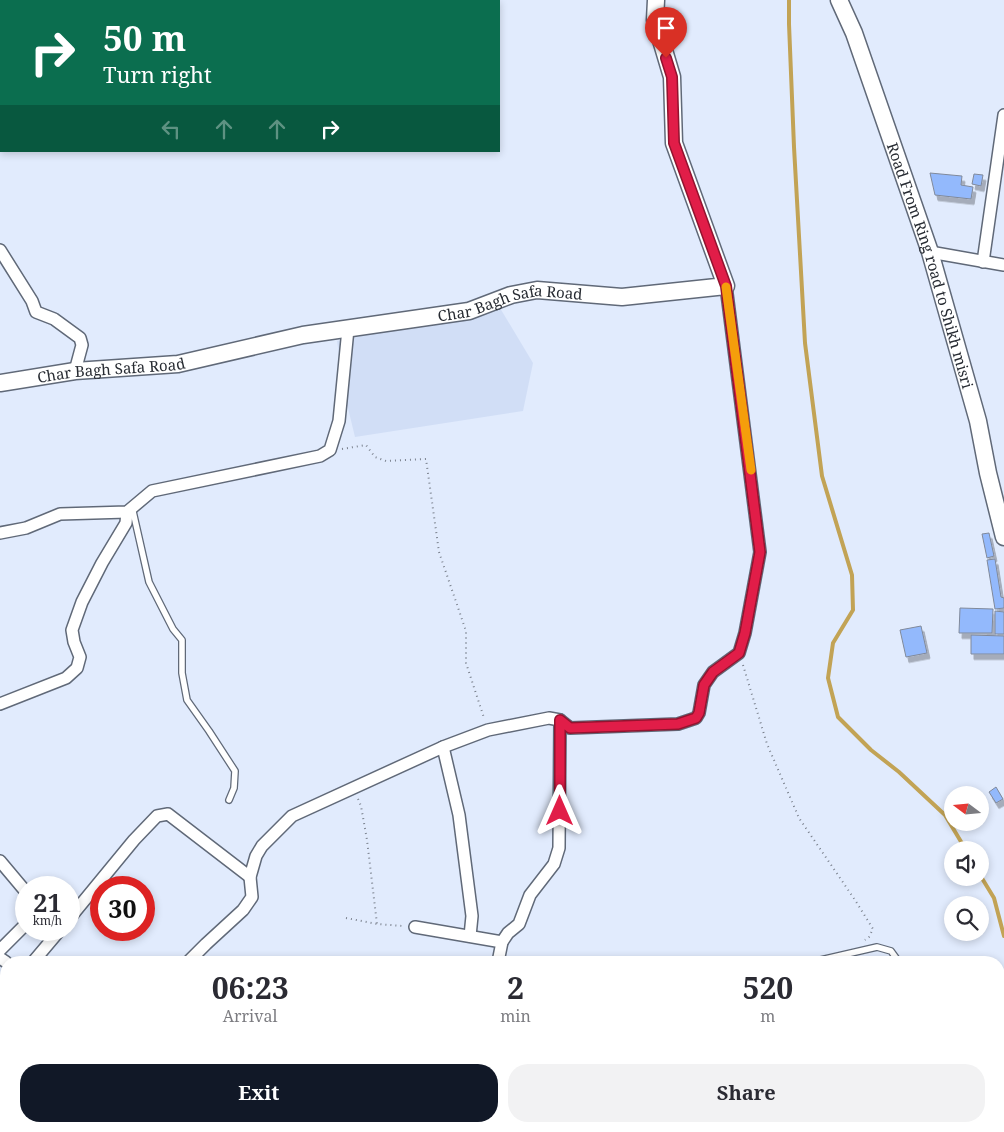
<!DOCTYPE html>
<style>
:root{--surface:#fff;--page:#f2f2f3;--text:#2b2b33;--muted:#7c7c81;--accent:#111827}
body{margin:0;font-family:"Noto Serif",serif;background:var(--page);color:var(--text);height:100vh;display:flex;flex-direction:column;font-size:19px;white-space:nowrap}
*{box-sizing:border-box;margin:0}
p{font-size:16px;color:var(--muted)}
.icon{flex:none;width:28px;height:28px;fill:none;stroke:currentColor;stroke-width:2;stroke-linecap:round;stroke-linejoin:round}
.map{position:relative;flex:1;overflow:hidden}
.drawer{position:absolute;left:0px;top:956px;width:1005px;height:176px;display:flex;flex-direction:column;background:var(--surface);border-radius:20px 20px 0 0;box-shadow:0 2px 8px #0003}
.drawer>*{flex:none}
.top-card{position:absolute;left:0px;top:0px;width:500px;height:152px;box-shadow:0 2px 8px #0003;background:#0b6e4f;color:#fff;overflow:hidden}
.needle{width:32px;rotate:286deg}
.buttons{position:absolute;left:944px;top:786px;display:grid;gap:10px}
.buttons a{display:grid;place-items:center;width:45px;height:45px;border-radius:50%;background:var(--surface);box-shadow:0 2px 8px #0003;font-size:25px}
.speed{position:absolute;left:15px;top:876px;display:flex;gap:10px;font-size:25px;font-weight:700;text-align:center}
.speed>*{display:grid;place-content:center;width:65px;height:65px;border-radius:50%;background:var(--surface);box-shadow:0 2px 8px #0003;line-height:1}
.speed small{font-size:12px;font-weight:400}
.speed .limit{border:8px solid #d22;background:#fff;color:#111}
.pin{position:absolute;display:grid;place-items:center;width:42px;height:42px;color:#fff;margin:-51px -21px;border-radius:50% 50% 50% 0;rotate:-45deg;box-shadow:0 0 5px #0007}
.pin .icon{rotate:45deg}
.me{position:absolute;width:55px;margin:-28px;rotate:0deg;stroke-linejoin:round;filter:drop-shadow(0 0 4px #0008)}
.turn{display:flex;align-items:center;gap:18px;height:105px;padding:0 20px;font-size:22px}
.turn .icon{width:65px;height:65px;stroke-width:2.5}
.turn b{display:block;font-size:35px;line-height:42px}
.lanes{display:flex;align-items:center;height:48px;padding:0 20px;background:#0003;justify-content:center;gap:25px;direction:ltr}
.lanes .off{opacity:.35}
.eta{display:flex;justify-content:space-evenly;align-items:center;height:85px;text-align:center}
.eta b{font-size:30px;font-weight:700;line-height:35px}
.action{display:flex;gap:10px;margin-top:auto;padding:10px 20px}
.action a{flex:1;height:58px;border-radius:20px;background:var(--accent);color:#fff;font-size:20px;font-weight:700;line-height:58px;text-align:center}
.action a+a{background:var(--page);color:var(--text)}
.map>svg:first-child{display:block}
</style>
<div class="map">
<svg width="1004" height="1132" viewBox="0 0 1004 1132">
<defs>
<filter id="shadow"><feDropShadow dx="3" dy="5.5" stdDeviation="0" flood-color="#0004"/></filter>
</defs>
<rect width="100%" height="100%" fill="#e1ebfd"/>
<polygon fill="#d1def6" points="500,308 533,363 523,411 355,437 347,404 337,341"/>
<g fill="none" stroke-linecap="round" stroke-linejoin="round">
<g stroke="#c2a355" stroke-width="4">
<polyline points="789,0 789,24 794,147 805,343 822,476 852,575 853,610 833,643 828,678 838,717 871,750 899,772 945,815 966,850"/>
<polyline points="980,875 994,898 1004,936"/>
</g>
</g>
<g fill="#93b9fc" stroke="#80899a" filter="url(#shadow)">
<polygon points="930,173 962,176 961,185 973,187 971,199 935,195"/>
<polygon points="974,174 983,175 981,186 972,184"/>
<polygon points="989,533 994,556 987,558 982,534"/>
<polygon points="995,559 1001,597 1004,598 1004,608 995,609 987,560"/>
<polygon points="960,608 993,609 992,633 959,633"/>
<polygon points="995,611 1004,612 1004,634 995,634"/>
<polygon points="921,626 927,653 906,657 900,630"/>
<polygon points="971,635 1004,636 1004,654 971,654"/>
<polygon points="996,787 1003,799 996,803 989,792"/>
</g>
<g fill="none" stroke-linecap="round" stroke-linejoin="round">
<defs>
<g id="lane">
<polyline points="132,507 149,582 173,629 182,640 182,673 187,700 209,731 235,771 234,788 229,800"/>
<polyline points="812,962 877,947 891,951 899,962"/>
<polyline points="964,1132 964,1126"/>
</g>
<g id="street">
<polyline points="0,250 32,301 36,312 54,319 80,338 82,345 75,371"/>
<polyline points="930,252 1004,265"/>
<polyline points="983,262 1004,115"/>
<polyline points="0,533 26,528 60,514 127,512 152,491 320,456 330,450 339,421 348,329"/>
<polyline points="0,704 66,678 77,668 80,657 74,642 72,630 82,602 102,563 126,523 127,512"/>
<polyline points="443,747 459,815 472,916 470,936"/>
<polyline points="0,861 26,892"/>
<polyline points="69,919 134,840 157,816 168,814 250,877"/>
<polyline points="415,927 502,942"/>
<polyline points="0,950 26,924"/>
<polyline points="0,958 6,962"/>
<polyline points="33,962 60,930"/>
<polyline points="188,962 206,944 243,910 252,897 250,877 256,856 262,846 292,816 443,747 488,730 549,718 560,720 570,728 678,724 696,718 699,713 704,685 713,672 739,653 745,633 760,552 726,286"/>
<polyline points="498,962 502,942 508,933 519,924 530,895 554,864 559,848 560,720"/>
<polyline points="508,1126 514,1132"/>
<polyline points="95,1132 97,1126"/>
<polyline points="596,1132 600,1126"/>
</g>
<g id="secondary">
<path id="s1" d="M 839,0 L 854,33 L 930,252 L 978,421 L 988,473 L 1004,537"/>
<path id="s2" d="M 0,383 L 75,371 L 178,364 L 303,335 L 469,311 L 511,295 L 537,290 L 622,297 L 726,286 L 674,143 L 672,77 L 655,20 L 656,0"/>
</g>
</defs>
<use href="#lane" stroke="#606978" stroke-width="8"/>
<use href="#street" stroke="#606978" stroke-width="14"/>
<use href="#secondary" stroke="#606978" stroke-width="19"/>
<g stroke="#7b828e" stroke-width="2" stroke-dasharray="1 4" stroke-linecap="butt">
<polyline points="342,449 366,445 375,457 386,461 426,459 439,552 466,631 466,663 484,718"/>
<polyline points="743,665 767,744 799,818 855,900 873,929 869,937 865,940"/>
<polyline points="358,799 361,806 367,840 377,924"/>
<polyline points="346,918 377,924 403,926"/>
<polyline points="999,1068 1004,1072"/>
<polyline points="448,1132 451,1126"/>
</g>
<use href="#lane" stroke="#fff" stroke-width="5.5"/>
<use href="#street" stroke="#fff" stroke-width="11"/>
<use href="#secondary" stroke="#fff" stroke-width="16"/>
</g>
<g fill="none" stroke-linecap="round" stroke-linejoin="round">
<defs>
<polyline id="route" points="560,811 560,720 570,728 678,724 696,718 699,713 704,685 713,672 739,653 745,633 760,552 726,286 674,143 672,77 666,58"/>
</defs>
<use href="#route" stroke="#92132f" stroke-width="12"/>
<use href="#route" stroke="#e11d48" stroke-width="9"/>
<polyline stroke="#f59e0b" stroke-width="9" points="726,287 751,470"/>
</g>
<g text-anchor="middle" dominant-baseline="central" stroke-width="4" stroke-linejoin="round" paint-order="stroke">
<g font-size="15" fill="#272b32" stroke="#f4f8ff">
<text stroke="none"><textPath href="#s1" startOffset="281">Road From Ring road to Shikh misri</textPath></text>
<text stroke="none"><textPath href="#s2" startOffset="518">Char Bagh Safa Road</textPath></text>
<text stroke="none"><textPath href="#s2" startOffset="112">Char Bagh Safa Road</textPath></text>
</g>
</g>
</svg>
<div class="buttons">
<a><svg class="needle" viewBox="-14 -14 28 28"><path d="M0-13l5 13h-10z" fill="#e53935"/><path d="M0 13l5-13h-10z" fill="#7c7c81"/></svg></a>
<a><svg class="icon" aria-label="sound" viewBox="0 0 24 24"><path d="M4 9h4l5-4v14l-5-4H4zM17 9q2 3 0 6"/></svg></a>
<a><svg class="icon" aria-label="search" viewBox="0 0 24 24"><circle cx="10" cy="10" r="6"/><path d="M15 15l6 6"/></svg></a>
</div>
<div class="speed"><div>21<small>km/h</small></div><div class="limit">30</div></div>
<div class="pin" style="left:666px;top:58px;background:#d93025"><svg class="icon" aria-label="arrive" viewBox="0 0 24 24"><path d="M6 21V4h12l-3 4 3 4H6"/></svg></div>
<svg class="me" style="left:560px;top:811px" viewBox="-20 -20 40 40"><path d="M0-17L14 15 0 8-14 15z" fill="#e11d48" stroke="#fff" stroke-width="4"/></svg>
<div class="top-card">
<div class="turn"><svg class="icon" aria-label="right" viewBox="0 0 24 24"><path d="M7 20v-9h11M14 6l5 5-5 5"/></svg><div><b>50 m</b>Turn right</div></div>
<div class="lanes"><svg class="icon off" aria-label="left" viewBox="0 0 24 24"><path d="M17 20v-9H6M10 6l-5 5 5 5"/></svg><svg class="icon off" aria-label="ahead" viewBox="0 0 24 24"><path d="M12 20V5M6 11l6-6 6 6"/></svg><svg class="icon off" aria-label="ahead" viewBox="0 0 24 24"><path d="M12 20V5M6 11l6-6 6 6"/></svg><svg class="icon" aria-label="right" viewBox="0 0 24 24"><path d="M7 20v-9h11M14 6l5 5-5 5"/></svg></div>
</div>
<section class="drawer">
<div class="eta">
<div><b>06:23</b><p>Arrival</p></div>
<div><b>2</b><p>min</p></div>
<div><b>520</b><p>m</p></div>
</div>
<div class="action"><a>Exit</a><a>Share</a></div>
</section>
</div>
